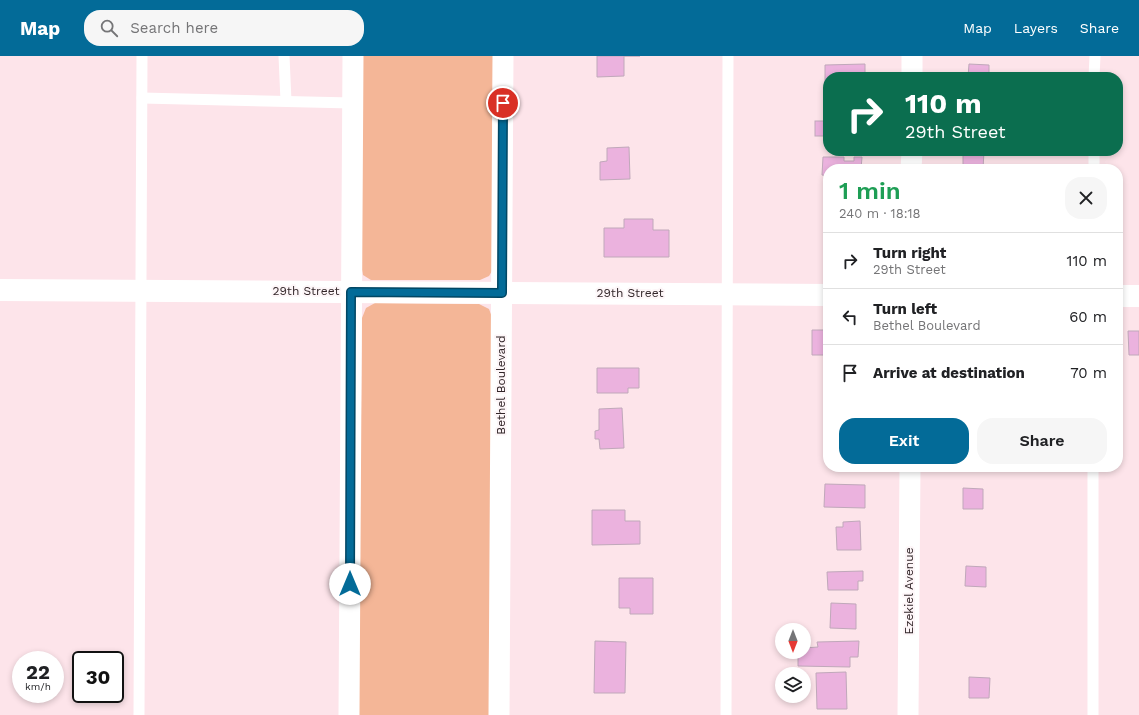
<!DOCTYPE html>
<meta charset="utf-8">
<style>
:root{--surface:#fff;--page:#f6f6f6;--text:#202124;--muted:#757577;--line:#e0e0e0;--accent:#036b98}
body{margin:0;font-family:"Work Sans",sans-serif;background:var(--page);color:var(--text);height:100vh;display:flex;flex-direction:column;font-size:15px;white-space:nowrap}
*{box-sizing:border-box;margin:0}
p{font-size:13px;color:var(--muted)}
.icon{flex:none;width:22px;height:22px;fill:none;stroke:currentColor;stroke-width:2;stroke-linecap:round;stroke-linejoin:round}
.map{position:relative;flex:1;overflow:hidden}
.drawer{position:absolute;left:823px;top:108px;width:300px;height:308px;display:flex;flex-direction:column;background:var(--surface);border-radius:16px;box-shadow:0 2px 6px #0003}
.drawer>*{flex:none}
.top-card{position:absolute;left:823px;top:16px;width:300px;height:84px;border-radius:16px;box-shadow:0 2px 6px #0003;background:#0b6e4f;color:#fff;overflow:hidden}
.needle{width:26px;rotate:180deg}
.tools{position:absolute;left:775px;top:567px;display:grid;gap:8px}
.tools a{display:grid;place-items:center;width:36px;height:36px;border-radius:50%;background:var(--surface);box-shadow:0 2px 6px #0003;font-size:20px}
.speed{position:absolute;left:12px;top:595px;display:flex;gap:8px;font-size:20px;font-weight:700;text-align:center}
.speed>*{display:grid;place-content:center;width:52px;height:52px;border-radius:50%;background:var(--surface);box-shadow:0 2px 6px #0003;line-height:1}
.speed small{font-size:10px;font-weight:400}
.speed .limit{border:2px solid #111;border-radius:6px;background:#fff;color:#111}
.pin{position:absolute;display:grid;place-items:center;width:34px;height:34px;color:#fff;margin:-17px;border:2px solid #fff;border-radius:50%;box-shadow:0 1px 4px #0007}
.me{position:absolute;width:44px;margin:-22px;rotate:0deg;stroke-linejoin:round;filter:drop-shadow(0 0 3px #0008)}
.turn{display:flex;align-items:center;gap:14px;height:84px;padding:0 16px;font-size:18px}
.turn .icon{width:52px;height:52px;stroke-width:2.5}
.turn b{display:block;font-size:28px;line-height:34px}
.round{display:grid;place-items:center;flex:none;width:42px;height:42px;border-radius:16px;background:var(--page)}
.headline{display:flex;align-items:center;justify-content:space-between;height:68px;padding:0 16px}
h1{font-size:24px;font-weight:600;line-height:30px;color:#1e9e55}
.primary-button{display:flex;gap:8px;margin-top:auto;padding:8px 16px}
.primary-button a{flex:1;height:46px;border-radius:16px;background:var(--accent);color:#fff;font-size:16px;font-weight:600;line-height:46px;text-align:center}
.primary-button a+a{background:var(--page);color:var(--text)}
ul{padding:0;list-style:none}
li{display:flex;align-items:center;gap:12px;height:56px;padding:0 16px;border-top:1px solid var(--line)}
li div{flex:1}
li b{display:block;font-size:15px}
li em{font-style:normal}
header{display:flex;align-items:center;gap:24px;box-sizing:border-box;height:56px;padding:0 20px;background:var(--accent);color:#fff}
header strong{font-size:19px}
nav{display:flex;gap:22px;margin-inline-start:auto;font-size:14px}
.search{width:280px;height:36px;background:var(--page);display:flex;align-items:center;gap:10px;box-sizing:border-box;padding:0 14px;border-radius:16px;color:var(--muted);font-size:15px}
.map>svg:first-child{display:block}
</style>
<header>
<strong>Map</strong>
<div class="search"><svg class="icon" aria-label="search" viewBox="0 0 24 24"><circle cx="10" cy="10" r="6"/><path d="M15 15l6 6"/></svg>Search here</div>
<nav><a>Map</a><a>Layers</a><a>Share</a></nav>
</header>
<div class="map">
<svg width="1139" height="659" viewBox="0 0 1139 659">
<rect width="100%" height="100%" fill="#fde4ea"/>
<g fill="#f4b697">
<polygon points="362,0 493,0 492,215 489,220 480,224 371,224 363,219 361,208"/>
<polygon points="375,247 479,248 489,253 493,264 490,659 358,659 362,262 366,252"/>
</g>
<g fill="#ebb2de" stroke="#c0a8ba">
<polygon points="597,0 640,0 624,0 624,20 597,21"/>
<polygon points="865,8 865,21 828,21 828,33 825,33 825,9"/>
<polygon points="969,8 989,9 989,21 968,21"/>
<rect x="815" y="65" width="13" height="15"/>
<polygon points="629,91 630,123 600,124 600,106 607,105 607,92"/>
<polygon points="963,95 984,95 983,113 963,113"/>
<polygon points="823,101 844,101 844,105 854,105 854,101 862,101 861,113 828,113 828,120 822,119"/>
<polygon points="624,163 653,163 653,174 669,174 669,201 604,201 604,172 624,172"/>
<polygon points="826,269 828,269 828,299 812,299 812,274 826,274"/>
<polygon points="1128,275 1139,275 1139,299 1129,299"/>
<polygon points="597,312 639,312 639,332 628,332 628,337 597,337"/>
<polygon points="622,352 624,392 600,393 599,383 595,383 595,375 599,374 599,353"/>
<rect x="965" y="411" width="20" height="3"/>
<polygon points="825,428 865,429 865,452 824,451"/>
<polygon points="963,432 983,433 983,453 963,453"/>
<polygon points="592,454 625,454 625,465 640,465 640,488 592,489"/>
<polygon points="860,465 861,494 837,494 836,471 843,471 843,466"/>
<polygon points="966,510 986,511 986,531 965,530"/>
<polygon points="863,515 863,525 858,525 858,534 828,534 827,516"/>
<polygon points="619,522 653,522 653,558 630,558 630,552 619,552"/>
<polygon points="831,547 856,548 856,573 830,572"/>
<polygon points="595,585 626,586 625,637 594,637"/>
<polygon points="859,585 858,601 850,601 850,611 798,610 798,596 804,596 804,592 818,591 817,586"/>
<polygon points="846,616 847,653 817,653 816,617"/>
<polygon points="969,621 990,622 989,642 969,642"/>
</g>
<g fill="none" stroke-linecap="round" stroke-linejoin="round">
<g stroke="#fff" stroke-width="11">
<polyline points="284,0 286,45"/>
<polyline points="1094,21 1095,0"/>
<polyline points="142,42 352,47"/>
<polyline points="1094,113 1094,95"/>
<polyline points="139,659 142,0"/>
<polyline points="726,659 728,0"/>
<polyline points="1093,659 1093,411"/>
</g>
<g stroke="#fff" stroke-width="21">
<polyline points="912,21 912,0"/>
<polyline points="911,113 912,95"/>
<polyline points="349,659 353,0"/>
<polyline points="499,659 503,0"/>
<polyline points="908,659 910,411"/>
</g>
<g stroke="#fff" stroke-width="22">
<polyline points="0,234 828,239"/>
<polyline points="1118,240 1139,240"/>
</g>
</g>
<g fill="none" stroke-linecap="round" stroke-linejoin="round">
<defs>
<polyline id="route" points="350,528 351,236 502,237 503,47"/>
</defs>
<use href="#route" stroke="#024663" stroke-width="10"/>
<use href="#route" stroke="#036b98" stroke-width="7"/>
</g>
<g text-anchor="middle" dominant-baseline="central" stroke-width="4" stroke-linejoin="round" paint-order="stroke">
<g font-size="12" fill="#322629" stroke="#fdf6f8">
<text x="306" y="235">29th Street</text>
<text x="630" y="237">29th Street</text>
<text transform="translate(501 329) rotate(-90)">Bethel Boulevard</text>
<text transform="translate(909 535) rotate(-90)">Ezekiel Avenue</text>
</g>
</g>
</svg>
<div class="tools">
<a><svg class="needle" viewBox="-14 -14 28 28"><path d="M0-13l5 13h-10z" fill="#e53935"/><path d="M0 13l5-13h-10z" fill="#757577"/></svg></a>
<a><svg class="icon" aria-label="layers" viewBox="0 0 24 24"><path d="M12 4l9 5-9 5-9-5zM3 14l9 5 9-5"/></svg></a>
</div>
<div class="speed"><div>22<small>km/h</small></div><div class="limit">30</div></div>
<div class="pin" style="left:503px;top:47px;background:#d93025"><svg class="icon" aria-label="arrive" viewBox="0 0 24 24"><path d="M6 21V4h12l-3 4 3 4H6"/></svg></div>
<svg class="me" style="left:350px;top:528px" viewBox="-20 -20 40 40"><circle r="19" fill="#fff"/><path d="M0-13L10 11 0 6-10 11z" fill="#036b98"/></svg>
<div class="top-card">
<div class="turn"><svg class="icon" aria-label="right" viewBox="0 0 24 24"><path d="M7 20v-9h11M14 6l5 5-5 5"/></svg><div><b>110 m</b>29th Street</div></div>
</div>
<section class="drawer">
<div class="headline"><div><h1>1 min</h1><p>240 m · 18:18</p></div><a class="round"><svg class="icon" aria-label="close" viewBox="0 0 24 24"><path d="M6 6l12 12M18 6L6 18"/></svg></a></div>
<ul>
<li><svg class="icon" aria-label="right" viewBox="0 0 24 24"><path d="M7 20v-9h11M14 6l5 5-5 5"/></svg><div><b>Turn right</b><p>29th Street</p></div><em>110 m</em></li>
<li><svg class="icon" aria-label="left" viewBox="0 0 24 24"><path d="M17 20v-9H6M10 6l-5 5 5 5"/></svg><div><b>Turn left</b><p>Bethel Boulevard</p></div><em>60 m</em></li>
<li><svg class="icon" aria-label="arrive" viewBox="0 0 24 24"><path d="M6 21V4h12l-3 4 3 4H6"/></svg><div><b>Arrive at destination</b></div><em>70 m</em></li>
</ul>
<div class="primary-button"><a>Exit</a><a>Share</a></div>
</section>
</div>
